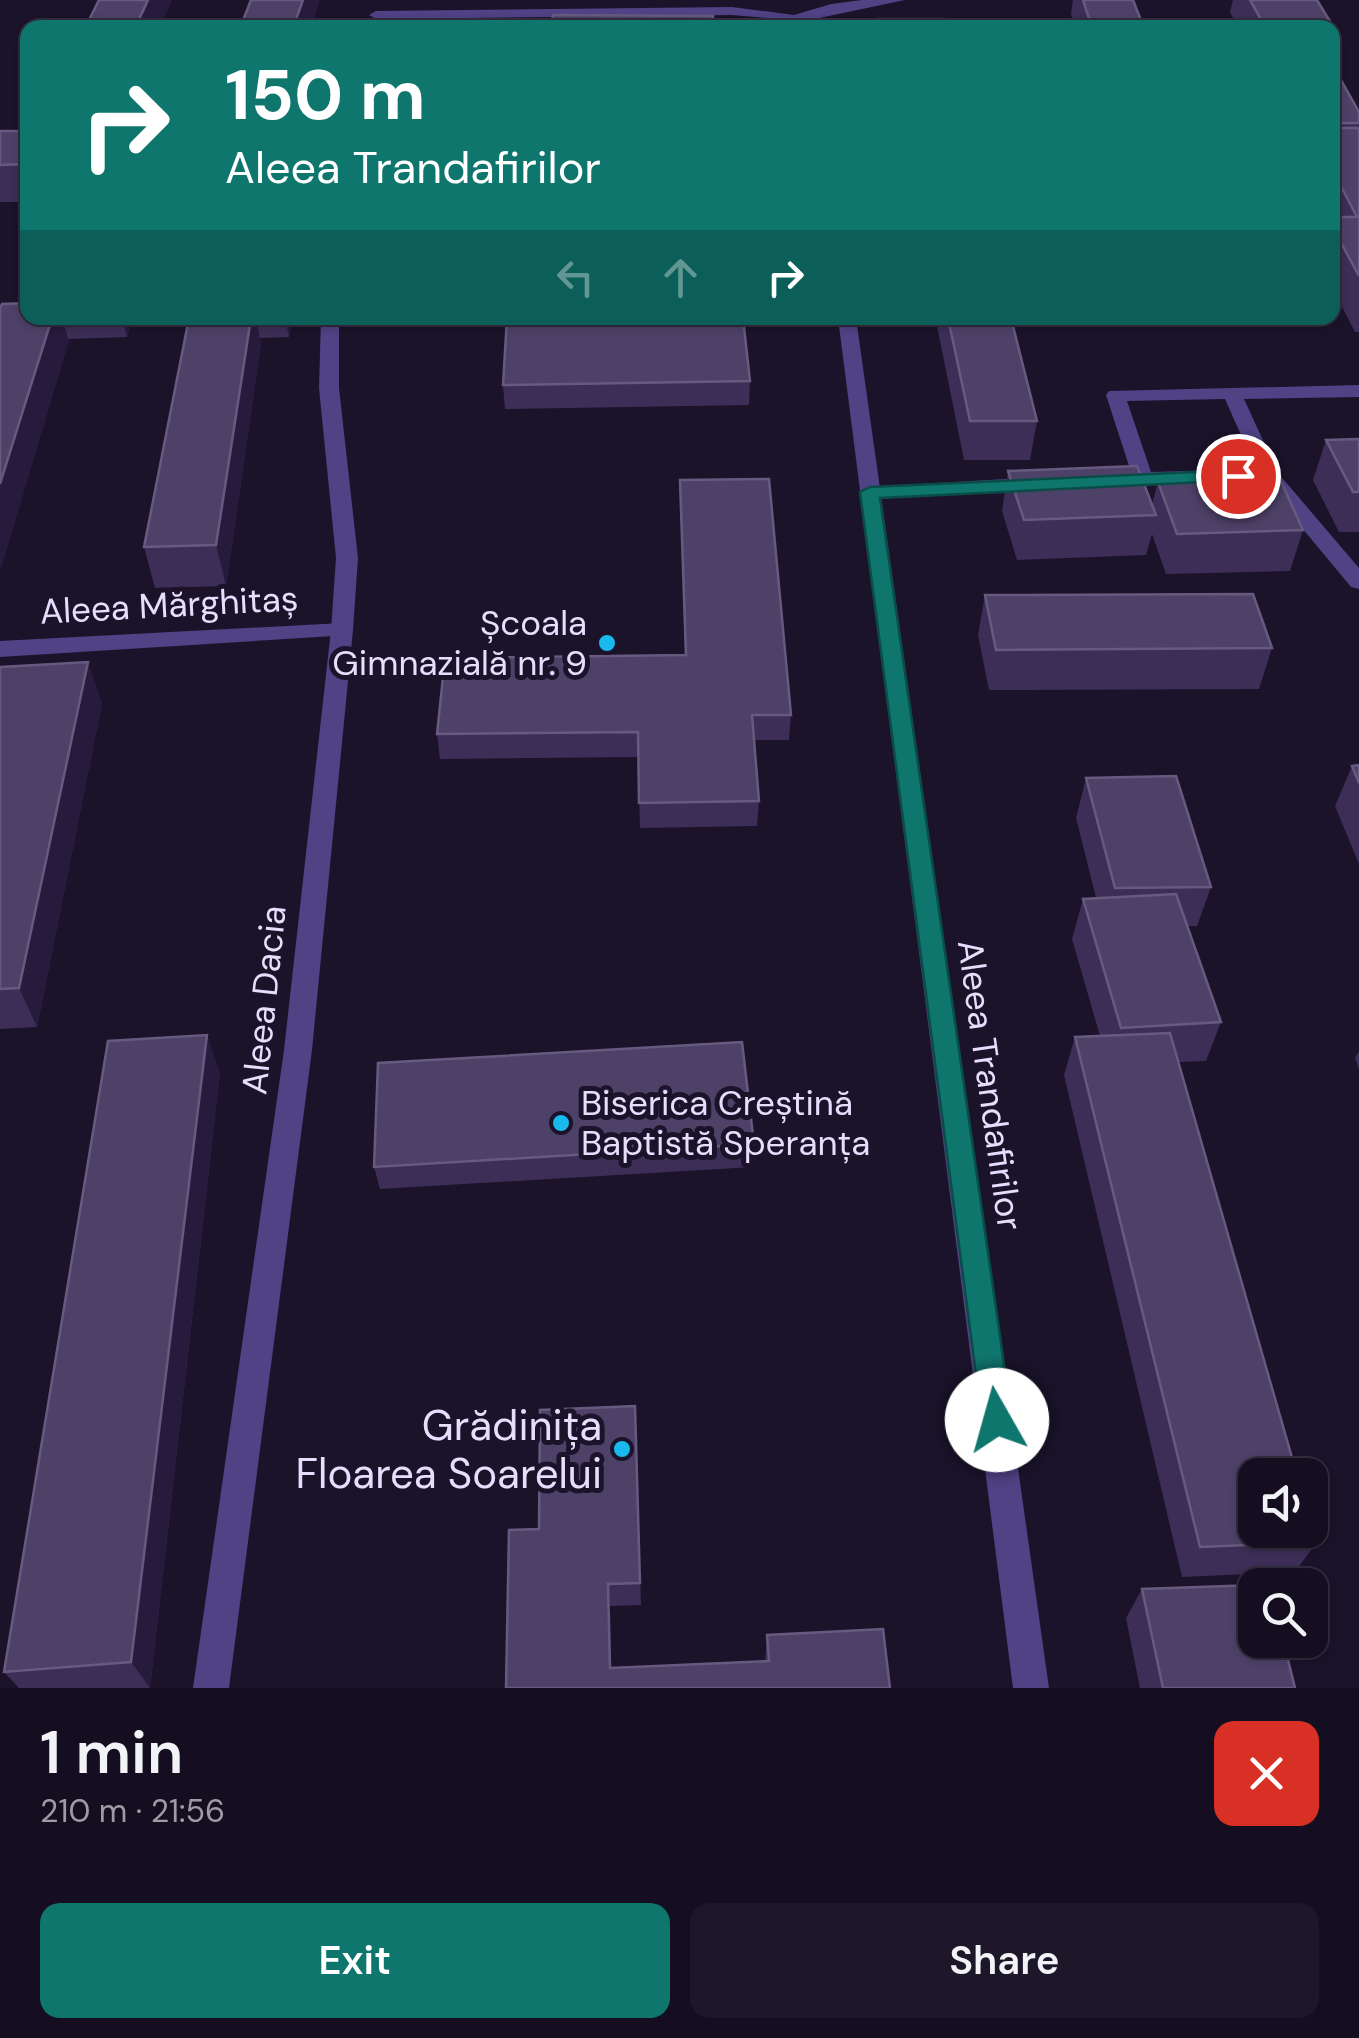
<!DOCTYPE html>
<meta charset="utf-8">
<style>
:root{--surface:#140e20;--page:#1d1729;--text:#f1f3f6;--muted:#9d9ca5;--line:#332e3e;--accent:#0f766e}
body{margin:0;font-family:"DM Sans",sans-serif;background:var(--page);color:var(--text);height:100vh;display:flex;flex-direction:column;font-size:38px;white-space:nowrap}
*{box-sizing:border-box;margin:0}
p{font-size:32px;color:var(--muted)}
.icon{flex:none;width:55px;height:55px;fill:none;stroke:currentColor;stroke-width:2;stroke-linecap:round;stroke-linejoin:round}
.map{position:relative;height:1688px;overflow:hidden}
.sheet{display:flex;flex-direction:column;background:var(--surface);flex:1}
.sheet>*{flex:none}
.hud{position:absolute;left:20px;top:20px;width:1320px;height:305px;border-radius:20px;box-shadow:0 2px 8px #0004,0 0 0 2px var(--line);background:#0f766e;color:#fff;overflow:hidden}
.controls{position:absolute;left:1238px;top:1458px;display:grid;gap:20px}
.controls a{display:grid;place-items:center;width:90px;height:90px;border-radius:20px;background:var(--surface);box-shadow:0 2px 8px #0004,0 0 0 2px var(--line);font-size:50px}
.pin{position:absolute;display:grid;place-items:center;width:85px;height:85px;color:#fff;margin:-42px;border:5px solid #fff;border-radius:50%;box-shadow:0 2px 10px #0007}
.me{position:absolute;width:110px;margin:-55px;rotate:353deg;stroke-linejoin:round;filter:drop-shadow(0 0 8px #0008)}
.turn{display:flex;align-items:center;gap:35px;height:210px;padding:0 40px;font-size:45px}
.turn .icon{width:130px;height:130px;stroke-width:2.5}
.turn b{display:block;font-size:70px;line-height:85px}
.lanes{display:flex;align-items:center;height:95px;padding:0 40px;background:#0003;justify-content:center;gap:50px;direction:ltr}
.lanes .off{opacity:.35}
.round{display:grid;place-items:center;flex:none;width:105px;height:105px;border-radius:20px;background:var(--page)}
.overview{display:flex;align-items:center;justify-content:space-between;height:170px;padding:0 40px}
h1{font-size:60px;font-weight:600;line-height:75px}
.primary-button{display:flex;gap:20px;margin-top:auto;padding:20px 40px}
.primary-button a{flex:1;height:115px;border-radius:20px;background:var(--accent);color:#fff;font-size:40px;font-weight:600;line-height:115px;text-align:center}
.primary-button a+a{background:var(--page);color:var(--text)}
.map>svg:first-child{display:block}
</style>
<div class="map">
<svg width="1359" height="1688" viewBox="0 0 1359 1688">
<rect width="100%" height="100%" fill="#1a132a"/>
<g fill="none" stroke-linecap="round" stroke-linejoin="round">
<g fill="#4f4285" fill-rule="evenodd">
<path d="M 1359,385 L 1359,397 L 1244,399 L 1278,473 L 1359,568 L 1359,589 L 1351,587 L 1263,481 L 1109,485 L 1099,479 L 1109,473 L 1131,472 L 1106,395 L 1109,391 ZM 1225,399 L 1256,469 L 1151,472 L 1127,401 Z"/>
<polygon points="1039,477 1046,479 1046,487 870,499 860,493 870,487"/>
<polygon points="342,623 353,630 350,635 0,657 0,641"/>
</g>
<g fill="#4f4285" fill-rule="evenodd">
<polygon points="862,0 905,0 805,21 814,28 795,28 780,19 732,15 376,19 369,15 376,11 732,7 794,15 831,4"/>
<polygon points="321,318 339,318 339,388 358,558 353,630 312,1050 229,1688 193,1688 284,1050 331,630 336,558 319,388"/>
<polygon points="838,318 856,318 1049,1688 1013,1688"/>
</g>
</g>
<g fill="#3c2e56">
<polygon points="1073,0 1133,0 1144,28 1075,28 1071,14"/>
<polygon points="1233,0 1317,0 1331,23 1330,28 1238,28 1230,12"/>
<polygon points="1332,64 1359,112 1359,332 1355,332 1332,287"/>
<rect x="0" y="131" width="28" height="71"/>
<polygon points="28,318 133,318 127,337 68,339 69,341"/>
<polygon points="189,318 292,318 289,337 260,338 261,344 226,586 155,588 144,547"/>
<polygon points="938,318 1011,318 1037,421 1030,460 964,460 937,326"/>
<polygon points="1162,318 1226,318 1225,323 1164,323"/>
<polygon points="750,381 749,405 505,409 503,385"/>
<polygon points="1359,439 1359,532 1339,532 1313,480 1326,440"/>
<polygon points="1008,471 1152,504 1158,482 1303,530 1290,571 1166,574 1152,534 1146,555 1017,560 1002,511"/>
<polygon points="680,480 791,715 789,740 754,740 759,801 757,826 640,828 638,757 440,759 437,734 685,655"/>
<polygon points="985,595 1272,648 1259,689 989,690 978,635"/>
<polygon points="0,667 102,703 37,1027 0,1029"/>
<polygon points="1359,765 1359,864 1335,806 1352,766"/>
<polygon points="1086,778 1211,887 1197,926 1187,926 1221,1022 1206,1061 1179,1062 1317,1542 1295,1572 1182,1577 1064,1075 1075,1037 1100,1036 1072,939 1083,899 1096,898 1076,818"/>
<polygon points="1359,1051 1359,1069 1355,1058"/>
<polygon points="220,1073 150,1688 19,1688 4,1672"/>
<polygon points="754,1144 753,1167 380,1189 374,1167"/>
<polygon points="635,1406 641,1605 610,1606 611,1668 765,1661 767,1635 890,1688 506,1688 539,1529"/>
<polygon points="1142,1589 1295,1688 1140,1688 1126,1618"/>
</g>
<g fill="#271b3d">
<polygon points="148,0 172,0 160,28 135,28"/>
<polygon points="303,0 320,0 311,28 293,28"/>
<polygon points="52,318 62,318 69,341 0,572 0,484"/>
<polygon points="122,318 133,318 127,337"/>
<polygon points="251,318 256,318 261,344 226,586 216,545"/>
<polygon points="285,318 292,318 289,337"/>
<polygon points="88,662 102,703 37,1027 19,988"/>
<polygon points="207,1035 220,1073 150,1688 131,1662"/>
<polygon points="608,1584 610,1606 612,1688 610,1668"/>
</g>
<g fill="#4e4168" stroke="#665a7f" stroke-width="2.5">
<polygon points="99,0 148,0 135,28 85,28"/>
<polygon points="251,0 303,0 293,28 240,28"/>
<polygon points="1083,0 1133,0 1144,28 1092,28"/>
<polygon points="1250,0 1317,0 1331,23 1263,23"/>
<polygon points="553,15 713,16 713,28 551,28"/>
<polygon points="879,19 944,19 945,26 998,25 999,28 881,28"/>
<polygon points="1332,64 1359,112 1359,123 1332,123"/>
<polygon points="1332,128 1359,128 1359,276 1332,226 1332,217 1357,217 1332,169"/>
<polygon points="0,131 28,131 28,164 0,165"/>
<polygon points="28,303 28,318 52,318 0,484 0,308 2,304"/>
<polygon points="189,318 251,318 216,545 144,547"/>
<polygon points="507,318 743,318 750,381 503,385"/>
<polygon points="948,318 1011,318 1037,421 970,421"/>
<polygon points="1359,439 1359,492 1353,492 1326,440"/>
<polygon points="1137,466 1156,515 1024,520 1008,471"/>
<polygon points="769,479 791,715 752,715 759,801 639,803 638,732 437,734 445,658 686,655 680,480"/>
<polygon points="1280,479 1303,530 1177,534 1158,482"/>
<polygon points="1253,594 1272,648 996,650 985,595"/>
<polygon points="88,662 19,988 0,989 0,667"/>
<polygon points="1359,765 1359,783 1352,766"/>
<polygon points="1176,776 1211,887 1115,888 1086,778"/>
<polygon points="1176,894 1221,1022 1121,1028 1083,899"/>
<polygon points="1170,1033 1297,1475 1255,1475 1255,1530 1310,1530 1310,1519 1317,1542 1200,1547 1075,1037"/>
<polygon points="207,1035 131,1662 4,1672 108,1041"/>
<polygon points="742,1042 754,1144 374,1167 378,1063"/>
<polygon points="635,1406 640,1583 608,1584 610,1668 769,1661 767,1635 883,1629 890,1688 506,1688 509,1530 539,1529 540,1410"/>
<polygon points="1255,1585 1255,1640 1283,1640 1295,1688 1163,1688 1142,1589"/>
</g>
<polygon fill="#0f766e" stroke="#0a4d48" stroke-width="2.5" points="1238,470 1247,476 1244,480 880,498 1012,1420 1007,1430 997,1434 987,1430 982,1420 860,492 870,487"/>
<g fill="#19b9ee" stroke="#1a132a" stroke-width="4">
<circle cx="607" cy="643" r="10"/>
<circle cx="561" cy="1123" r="10"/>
<circle cx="622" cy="1449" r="10"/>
</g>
<g text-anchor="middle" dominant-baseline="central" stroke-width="10" stroke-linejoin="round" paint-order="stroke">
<g font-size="35" fill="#e6defd" stroke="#1a132a">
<text transform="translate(169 605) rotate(-3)">Aleea Mărghitaș</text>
<text transform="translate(264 1000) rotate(-84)">Aleea Dacia</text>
<text transform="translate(990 1085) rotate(82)">Aleea Trandafirilor</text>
</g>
<g font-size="35" fill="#e6defd" stroke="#1a132a" text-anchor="end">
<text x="587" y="623">Școala<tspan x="587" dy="40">Gimnazială nr. 9</tspan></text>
<text x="581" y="1103" text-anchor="start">Biserica Creștină<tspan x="581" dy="40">Baptistă Speranța</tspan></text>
</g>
<g font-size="42" fill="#e6defd" stroke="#1a132a" text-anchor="end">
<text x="602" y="1425">Grădinița<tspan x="602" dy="48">Floarea Soarelui</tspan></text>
</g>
</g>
</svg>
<div class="controls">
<a><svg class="icon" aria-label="sound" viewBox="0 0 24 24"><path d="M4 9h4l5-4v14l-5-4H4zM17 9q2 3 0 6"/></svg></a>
<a><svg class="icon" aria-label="search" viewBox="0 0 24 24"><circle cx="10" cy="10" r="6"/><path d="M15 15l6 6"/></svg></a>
</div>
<div class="pin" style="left:1238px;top:476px;background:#d93025"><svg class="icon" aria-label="arrive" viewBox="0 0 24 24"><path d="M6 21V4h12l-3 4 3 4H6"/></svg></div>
<svg class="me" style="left:997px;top:1420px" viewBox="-20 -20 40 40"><circle r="19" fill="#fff"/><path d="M0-13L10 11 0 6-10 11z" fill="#0f766e"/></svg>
<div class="hud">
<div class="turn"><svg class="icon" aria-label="right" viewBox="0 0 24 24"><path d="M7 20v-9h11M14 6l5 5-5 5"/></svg><div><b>150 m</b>Aleea Trandafirilor</div></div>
<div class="lanes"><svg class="icon off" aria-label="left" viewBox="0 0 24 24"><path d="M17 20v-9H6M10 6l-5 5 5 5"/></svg><svg class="icon off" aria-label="ahead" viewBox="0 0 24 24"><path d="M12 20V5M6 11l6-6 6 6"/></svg><svg class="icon" aria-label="right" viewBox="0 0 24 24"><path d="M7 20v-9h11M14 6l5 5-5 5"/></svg></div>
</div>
</div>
<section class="sheet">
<div class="overview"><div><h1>1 min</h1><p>210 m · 21:56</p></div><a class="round" style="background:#d93025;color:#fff"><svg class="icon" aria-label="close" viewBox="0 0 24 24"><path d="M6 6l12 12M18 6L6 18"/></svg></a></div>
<div class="primary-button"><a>Exit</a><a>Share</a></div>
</section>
